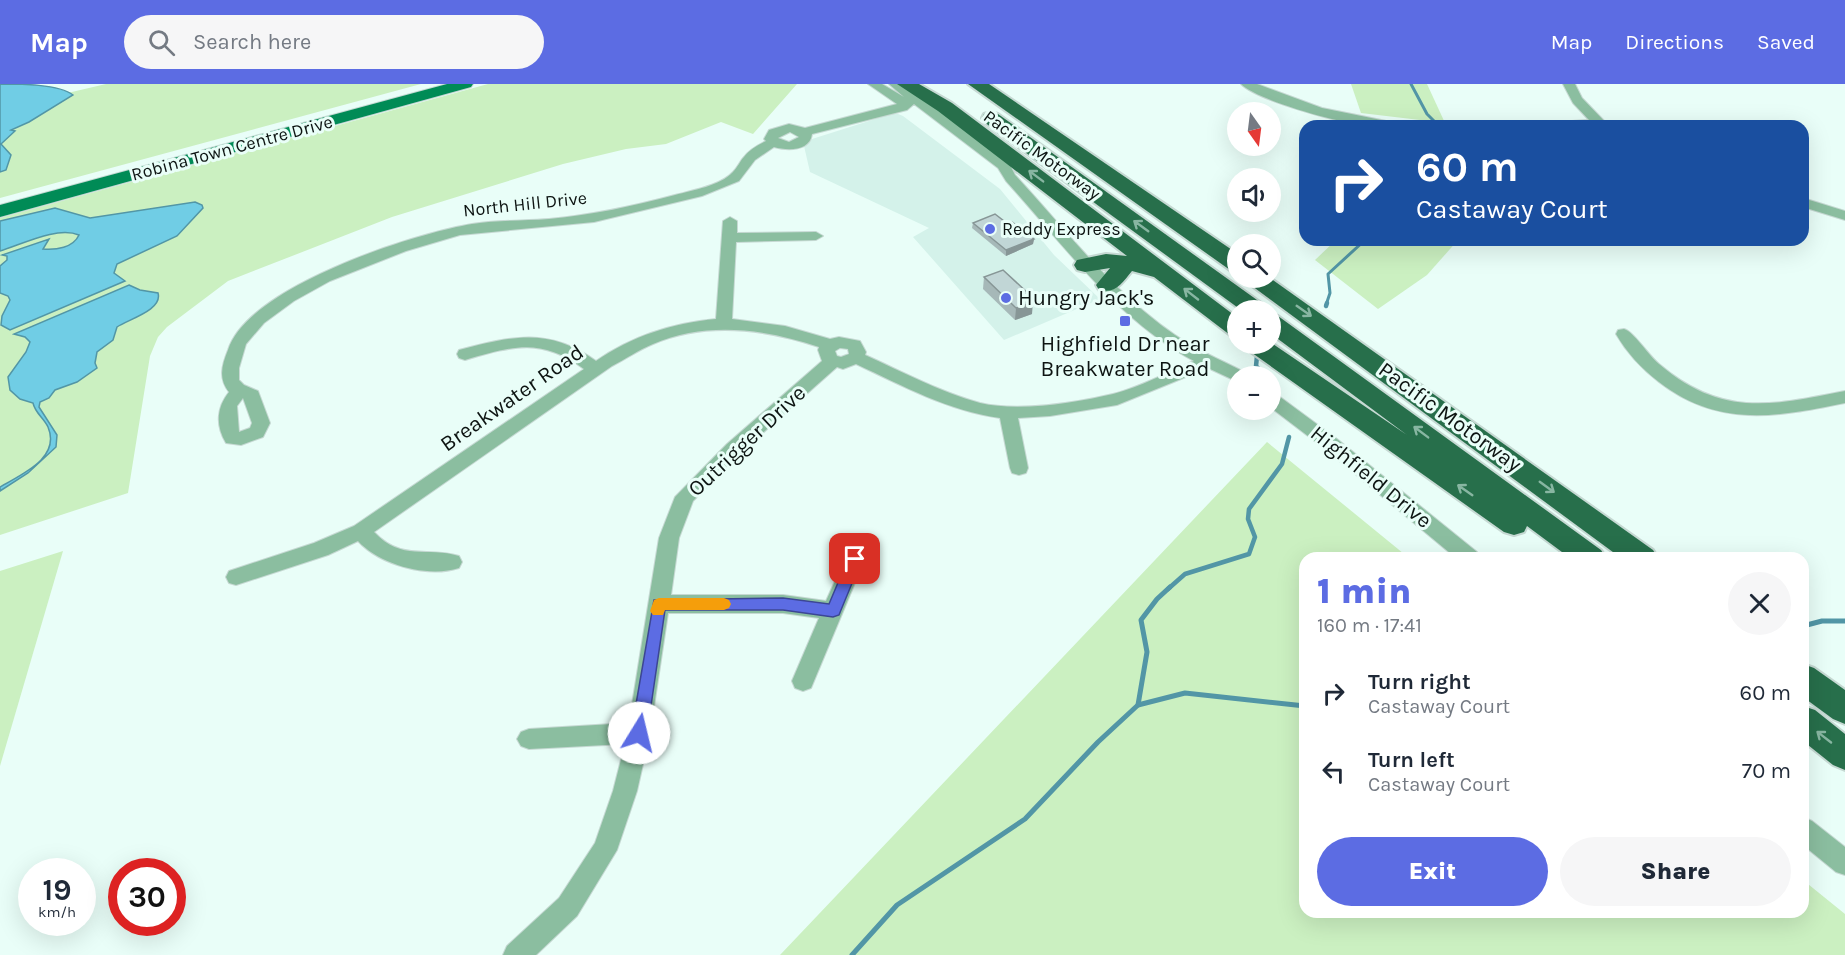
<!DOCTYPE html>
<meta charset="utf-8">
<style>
:root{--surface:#fff;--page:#f6f6f7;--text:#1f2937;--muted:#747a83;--accent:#5c6ce3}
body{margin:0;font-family:Karla,sans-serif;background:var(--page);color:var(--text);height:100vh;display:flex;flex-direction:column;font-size:22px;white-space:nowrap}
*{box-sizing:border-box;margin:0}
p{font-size:20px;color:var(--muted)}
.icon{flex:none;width:33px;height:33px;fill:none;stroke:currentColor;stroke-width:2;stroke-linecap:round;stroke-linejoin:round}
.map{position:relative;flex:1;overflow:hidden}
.side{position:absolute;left:1299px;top:468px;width:510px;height:366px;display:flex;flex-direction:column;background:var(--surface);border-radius:18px;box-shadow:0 6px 24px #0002}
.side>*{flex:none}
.banner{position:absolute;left:1299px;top:36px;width:510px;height:126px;border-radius:18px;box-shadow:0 6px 24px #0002;background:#1a4fa0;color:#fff;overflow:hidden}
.needle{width:39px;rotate:166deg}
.controls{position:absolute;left:1227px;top:18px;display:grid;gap:12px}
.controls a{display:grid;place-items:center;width:54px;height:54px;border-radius:50%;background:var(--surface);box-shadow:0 6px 24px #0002;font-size:30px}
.speed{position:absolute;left:18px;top:774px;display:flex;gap:12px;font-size:30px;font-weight:700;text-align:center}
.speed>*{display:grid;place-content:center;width:78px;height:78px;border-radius:50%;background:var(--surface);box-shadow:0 6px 24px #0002;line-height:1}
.speed small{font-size:15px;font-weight:400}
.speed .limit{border:9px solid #d22;background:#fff;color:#111}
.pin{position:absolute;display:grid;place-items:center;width:51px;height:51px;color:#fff;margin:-26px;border-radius:12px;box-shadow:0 3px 9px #0006}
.me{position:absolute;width:66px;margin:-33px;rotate:9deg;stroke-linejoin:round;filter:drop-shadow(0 0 4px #0008)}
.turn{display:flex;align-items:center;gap:21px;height:126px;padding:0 18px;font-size:27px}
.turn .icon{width:78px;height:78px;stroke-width:2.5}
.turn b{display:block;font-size:42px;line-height:51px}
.round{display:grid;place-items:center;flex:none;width:63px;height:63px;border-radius:32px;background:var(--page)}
.summary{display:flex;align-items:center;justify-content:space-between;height:102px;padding:0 18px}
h1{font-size:36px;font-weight:800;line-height:45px;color:var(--accent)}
.action{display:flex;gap:12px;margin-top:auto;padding:12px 18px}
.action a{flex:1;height:69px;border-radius:36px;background:var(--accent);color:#fff;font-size:24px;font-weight:800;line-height:69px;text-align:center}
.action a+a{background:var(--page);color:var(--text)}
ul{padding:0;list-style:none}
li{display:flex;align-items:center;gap:18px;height:78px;padding:0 18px}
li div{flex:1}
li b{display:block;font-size:22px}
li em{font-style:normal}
header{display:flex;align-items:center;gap:36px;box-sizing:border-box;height:84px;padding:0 30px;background:var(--accent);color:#fff}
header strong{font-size:28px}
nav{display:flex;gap:33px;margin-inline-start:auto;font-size:21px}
.search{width:420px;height:54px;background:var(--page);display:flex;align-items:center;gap:15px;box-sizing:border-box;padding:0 21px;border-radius:33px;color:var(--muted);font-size:22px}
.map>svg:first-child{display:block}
</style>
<header>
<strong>Map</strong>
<div class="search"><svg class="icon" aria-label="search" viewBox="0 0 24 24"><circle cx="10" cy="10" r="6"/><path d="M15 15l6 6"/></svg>Search here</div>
<nav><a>Map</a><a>Directions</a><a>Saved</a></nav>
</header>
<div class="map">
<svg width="1845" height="871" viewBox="0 0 1845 871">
<rect width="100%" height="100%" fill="#e9fef8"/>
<polygon fill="#d4f2ea" points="891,30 898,30 903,32 1000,105 1054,171 1100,215 1004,256 913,153 929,144 810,88 804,62 812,55"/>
<g fill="#cbf0c1">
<polygon points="106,0 421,0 0,114 0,1 59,11"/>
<polygon points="488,0 797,0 753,50 721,38 666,60 626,65 563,80 392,133 228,197 167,243 158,253 150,272 128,409 0,451 0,134"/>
<polygon points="1351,0 1427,0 1445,39 1361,29"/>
<polygon points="1336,156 1458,156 1427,191 1378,225 1315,176"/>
<polygon points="1267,358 1409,474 1305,474 1305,828 1803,828 1803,796 1845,830 1845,871 780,871"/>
<polygon points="63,467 0,682 0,487"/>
</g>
<g fill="#70cde5" stroke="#5296a6" stroke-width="1.5">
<path d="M 0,0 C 20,0 59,0 73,11 L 29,38 L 11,46 L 15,47 L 1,60 L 11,71 L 6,86 L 0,88 Z"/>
<path d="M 195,118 L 202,121 L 203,124 L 177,152 L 117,180 L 114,189 L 125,197 L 10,246 L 1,241 L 2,232 L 10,216 L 8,212 L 0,209 L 0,182 L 7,176 L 7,172 L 2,171 L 49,155 L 43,165 C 56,166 73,164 79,151 C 57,142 23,160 0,167 L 0,137 L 55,124 L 90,134 Z"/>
<path d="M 129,201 L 140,206 L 158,209 C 163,226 129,235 117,243 L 113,256 L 97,268 L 95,279 L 97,284 L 77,298 L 55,306 L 49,314 L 40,318 L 39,323 L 57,351 L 56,363 L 28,389 L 0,407 L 0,403 C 22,390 61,374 48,343 C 44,334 35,329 33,319 L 20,315 L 10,306 L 8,293 L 26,268 L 30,258 L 25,253 L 14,250 Z"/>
</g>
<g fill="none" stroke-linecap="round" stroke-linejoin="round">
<g stroke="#5296a6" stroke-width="3">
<polyline points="1411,0 1427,30 1435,38"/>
<polyline points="1326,221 1330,209 1328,190 1365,156"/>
</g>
<g stroke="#5296a6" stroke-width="4.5">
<polyline points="1326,222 1327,219"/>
<polyline points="1257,272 1256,282 1266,292"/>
<polyline points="1168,505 1185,490 1249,470 1255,453 1248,435 1249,425 1282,380 1289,353"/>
</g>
<g stroke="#5296a6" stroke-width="5">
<polyline points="1803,542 1822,537 1845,537"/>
<polyline points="1138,621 1147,568 1141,536 1157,515 1170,503"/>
<polyline points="852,871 897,821 1025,735 1098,658 1138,621 1185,609 1305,622"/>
</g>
<defs>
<g id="minor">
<path d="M 868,0 L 882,0 L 904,13 L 889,0 L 903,0 L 1009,79 L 1015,91 C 1066,146 1112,208 1175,251 C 1197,266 1221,276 1244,288 L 1247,292 L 1238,292 L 1238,298 L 1208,284 L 1117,321 L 1050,332 L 1018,334 L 1028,384 L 1026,389 L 1019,391 L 1012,389 L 1010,384 L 1000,334 C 949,327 903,302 856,280 L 843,285 L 837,283 L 739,370 L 693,417 L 679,454 L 671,511 L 783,511 L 826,517 L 855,453 L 862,450 L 869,453 L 872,458 L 811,604 L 803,607 L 795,604 L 792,597 L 819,534 L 783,529 L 668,529 L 650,649 L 637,707 L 617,766 L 577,832 L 536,871 L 503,871 L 507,862 L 559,814 L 595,759 L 613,707 L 625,660 L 529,665 L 521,662 L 517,655 L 521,648 L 529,645 L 629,639 L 659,454 L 675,413 L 727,360 L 822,277 L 818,266 L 819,263 C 765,245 707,237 653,260 C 638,266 626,275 612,282 L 374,448 C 402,478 427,462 459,472 L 462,478 L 459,484 C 428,494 380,481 358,457 L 328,471 L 236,501 L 229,499 L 226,493 L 229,487 L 314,459 L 354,442 L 584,285 C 541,253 513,262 465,276 L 459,274 L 457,270 L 459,266 C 512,252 549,243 596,277 C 632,252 673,239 716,235 L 723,137 L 730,133 L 737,137 L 737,149 L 816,148 L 823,152 L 816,156 L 736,158 L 732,235 L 785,242 L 830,255 L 839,253 L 860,257 L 866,268 L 865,271 C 903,288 940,308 980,319 C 1018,328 1075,319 1113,310 C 1140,303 1168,288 1194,277 C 1116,235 1064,161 1006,97 L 998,84 L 914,20 L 907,26 L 812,50 C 810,67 788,67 774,63 L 755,76 L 739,97 L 702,112 L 594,138 L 460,151 L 406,167 L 330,197 L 294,217 L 264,239 L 246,260 L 239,284 L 239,296 L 244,301 L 258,307 L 270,339 L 263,353 L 241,361 L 226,359 C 215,341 217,323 229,308 C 218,294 222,281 228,266 C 248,203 412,150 472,140 C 498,136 524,137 549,135 C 592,131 634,122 675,111 C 693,106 720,102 733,88 C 738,83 740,77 744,73 C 749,66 758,61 766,57 L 764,55 L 769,46 L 789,40 L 805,44 L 897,20 ZM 790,48 L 799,53 L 789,58 L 778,54 ZM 840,264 L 848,265 L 849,270 L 841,273 L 837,272 L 835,267 ZM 243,314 L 252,339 L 250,344 L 239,348 L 237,322 Z"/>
<path d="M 1241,0 L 1257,0 L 1322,24 L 1396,39 L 1398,42 C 1388,42 1379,43 1369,42 C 1344,40 1258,17 1241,0 Z"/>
<polygon points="1563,0 1575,0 1582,14 1609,42 1548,42 1555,38 1589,36 1573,19"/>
<polygon points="1803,114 1845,127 1845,136 1803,123"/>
<path d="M 1624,245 C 1633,247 1649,272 1659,280 C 1721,333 1771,322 1845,307 L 1845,319 C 1777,333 1718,344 1659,298 C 1641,284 1627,269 1616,250 L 1618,246 Z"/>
<polygon points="1270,308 1276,310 1337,355 1477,468 1480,474 1456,474 1325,365 1270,323"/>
<polygon points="1803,733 1812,737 1845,763 1845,791 1836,788 1803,761"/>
</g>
<polygon id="major" points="447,0 473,0 471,3 0,133 0,121"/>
<g id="highway">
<path d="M 897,0 L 919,0 L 952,19 L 1238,234 L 1238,254 L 1230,251 L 1154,193 L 1132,187 C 1122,199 1116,210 1099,206 L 1096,201 L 1110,184 L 1085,188 L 1077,186 L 1074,181 L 1077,176 L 1106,170 L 1127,172 L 938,27 Z"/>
<polygon points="968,0 989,0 1238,170 1238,188 1230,186"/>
<polygon points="991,28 998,30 1264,221 1267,226 1241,226 984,38 982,34 984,30"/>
<polygon points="1245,194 1270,194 1653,466 1658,474 1621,474 1248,199"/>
<polygon points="1270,230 1278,232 1601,466 1606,474 1570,474 1527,442 1524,448 1514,451 1504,448 1248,266 1245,260 1270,258 1407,351 1270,249"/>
<polygon points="1803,580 1814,584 1845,606 1845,640 1833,635 1803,613"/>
<polygon points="1803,622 1815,626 1845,650 1845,686 1833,681 1803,657"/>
</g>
</defs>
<use href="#minor" stroke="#c6d9d3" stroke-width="2"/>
<use href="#major" stroke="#c6d9d3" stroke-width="2"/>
<use href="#highway" stroke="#c6d9d3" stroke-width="4"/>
<use href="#minor" fill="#8bbea0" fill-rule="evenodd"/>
<use href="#major" fill="#008b56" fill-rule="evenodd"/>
<use href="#highway" fill="#276f4b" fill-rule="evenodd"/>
</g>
<g fill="#a6b8b8">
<polygon points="973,139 1034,155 1033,160 1006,172 972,144"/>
<polygon points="984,193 1030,215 1032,230 1015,236 983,205"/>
</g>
<g fill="#879696">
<polygon points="1034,155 1033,160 1006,172 1006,166"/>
<polygon points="1030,211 1029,219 1033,218 1032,230 1015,236 1016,224 1027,212"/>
</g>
<g fill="#c1d6d6" stroke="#879696" stroke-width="1.5">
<polygon points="995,130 1008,140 1012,138 1034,155 1006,166 973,139"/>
<polygon points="1003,186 1030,211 1027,212 1033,218 1016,224 984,193"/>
</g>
<defs><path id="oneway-shaft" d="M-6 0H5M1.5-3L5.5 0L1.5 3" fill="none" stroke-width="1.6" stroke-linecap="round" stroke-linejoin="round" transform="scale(1.5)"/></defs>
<g stroke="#88b6a2">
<use href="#oneway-shaft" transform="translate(1036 92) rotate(-143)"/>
<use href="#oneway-shaft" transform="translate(1141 142) rotate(-144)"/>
<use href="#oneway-shaft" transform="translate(1191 210) rotate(-142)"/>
<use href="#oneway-shaft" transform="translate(1304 227) rotate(35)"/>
<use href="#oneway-shaft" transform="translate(1421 348) rotate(-143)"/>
<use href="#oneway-shaft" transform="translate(1547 403) rotate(36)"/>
<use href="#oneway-shaft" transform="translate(1465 406) rotate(-145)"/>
<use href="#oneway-shaft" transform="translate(1824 653) rotate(-142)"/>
</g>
<polygon fill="#5c6ce3" stroke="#3c4694" stroke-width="1.5" points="855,469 860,471 862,475 841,526 839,531 833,533 783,526 665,526 647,649 645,654 639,657 633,654 631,649 654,516 783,514 829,520 848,475 850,471"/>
<polygon fill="#f59e0b" points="659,514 724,514 729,516 731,520 729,524 724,526 665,526 663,531 653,531 650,527 654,516"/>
<g fill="#5c6ce3" stroke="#e9fef8" stroke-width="2">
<circle cx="990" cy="145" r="6"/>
<circle cx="1006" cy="214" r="6"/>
<rect x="1119" y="231" width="12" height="12" rx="3"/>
</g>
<g text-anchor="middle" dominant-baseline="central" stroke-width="6" stroke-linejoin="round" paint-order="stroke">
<g font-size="18" fill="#0d1412" stroke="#e9fef8">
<text transform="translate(232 64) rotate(-15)">Robina Town Centre Drive</text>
<text transform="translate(1042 71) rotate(36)">Pacific Motorway</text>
<text transform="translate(525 120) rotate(-6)">North Hill Drive</text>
</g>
<g font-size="18" fill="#0d1412" stroke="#e9fef8" text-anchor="start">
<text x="1002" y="145">Reddy Express</text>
</g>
<g font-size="22" fill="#0d1412" stroke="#e9fef8" text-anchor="start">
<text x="1018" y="214">Hungry Jack's</text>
<text x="1125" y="260" text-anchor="middle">Highfield Dr near<tspan x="1125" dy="25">Breakwater Road</tspan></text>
</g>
<g font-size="22" fill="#0d1412" stroke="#e9fef8">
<text transform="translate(512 314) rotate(-35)">Breakwater Road</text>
<text transform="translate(1450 333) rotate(36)">Pacific Motorway</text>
<text transform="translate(747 357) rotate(-43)">Outrigger Drive</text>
<text transform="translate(1371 393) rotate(39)">Highfield Drive</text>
</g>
</g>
</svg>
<div class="controls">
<a><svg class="needle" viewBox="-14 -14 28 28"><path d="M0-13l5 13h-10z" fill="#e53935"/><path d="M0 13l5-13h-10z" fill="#747a83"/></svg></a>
<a><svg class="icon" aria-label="sound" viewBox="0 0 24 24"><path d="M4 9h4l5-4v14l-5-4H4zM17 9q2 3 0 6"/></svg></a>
<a><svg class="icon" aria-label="search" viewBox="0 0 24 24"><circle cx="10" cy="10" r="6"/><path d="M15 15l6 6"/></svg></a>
<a>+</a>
<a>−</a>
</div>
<div class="speed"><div>19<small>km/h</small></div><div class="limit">30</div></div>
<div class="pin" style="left:855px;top:475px;background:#d93025"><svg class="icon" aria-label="arrive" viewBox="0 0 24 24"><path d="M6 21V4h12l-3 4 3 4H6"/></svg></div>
<svg class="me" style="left:639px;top:649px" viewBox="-20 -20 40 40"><circle r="19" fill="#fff"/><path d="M0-13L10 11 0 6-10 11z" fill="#5c6ce3"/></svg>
<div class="banner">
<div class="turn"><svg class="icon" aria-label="right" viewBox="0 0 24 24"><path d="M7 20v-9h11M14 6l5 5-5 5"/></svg><div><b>60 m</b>Castaway Court</div></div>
</div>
<section class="side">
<div class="summary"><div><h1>1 min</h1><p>160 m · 17:41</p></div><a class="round"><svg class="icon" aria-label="close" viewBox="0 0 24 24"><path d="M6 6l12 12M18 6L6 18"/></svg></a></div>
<ul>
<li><svg class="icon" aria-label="right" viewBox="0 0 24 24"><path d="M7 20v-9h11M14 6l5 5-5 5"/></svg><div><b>Turn right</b><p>Castaway Court</p></div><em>60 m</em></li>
<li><svg class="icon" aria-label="left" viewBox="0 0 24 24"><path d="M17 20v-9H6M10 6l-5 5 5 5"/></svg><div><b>Turn left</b><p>Castaway Court</p></div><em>70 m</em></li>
</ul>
<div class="action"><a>Exit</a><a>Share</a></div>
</section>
</div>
